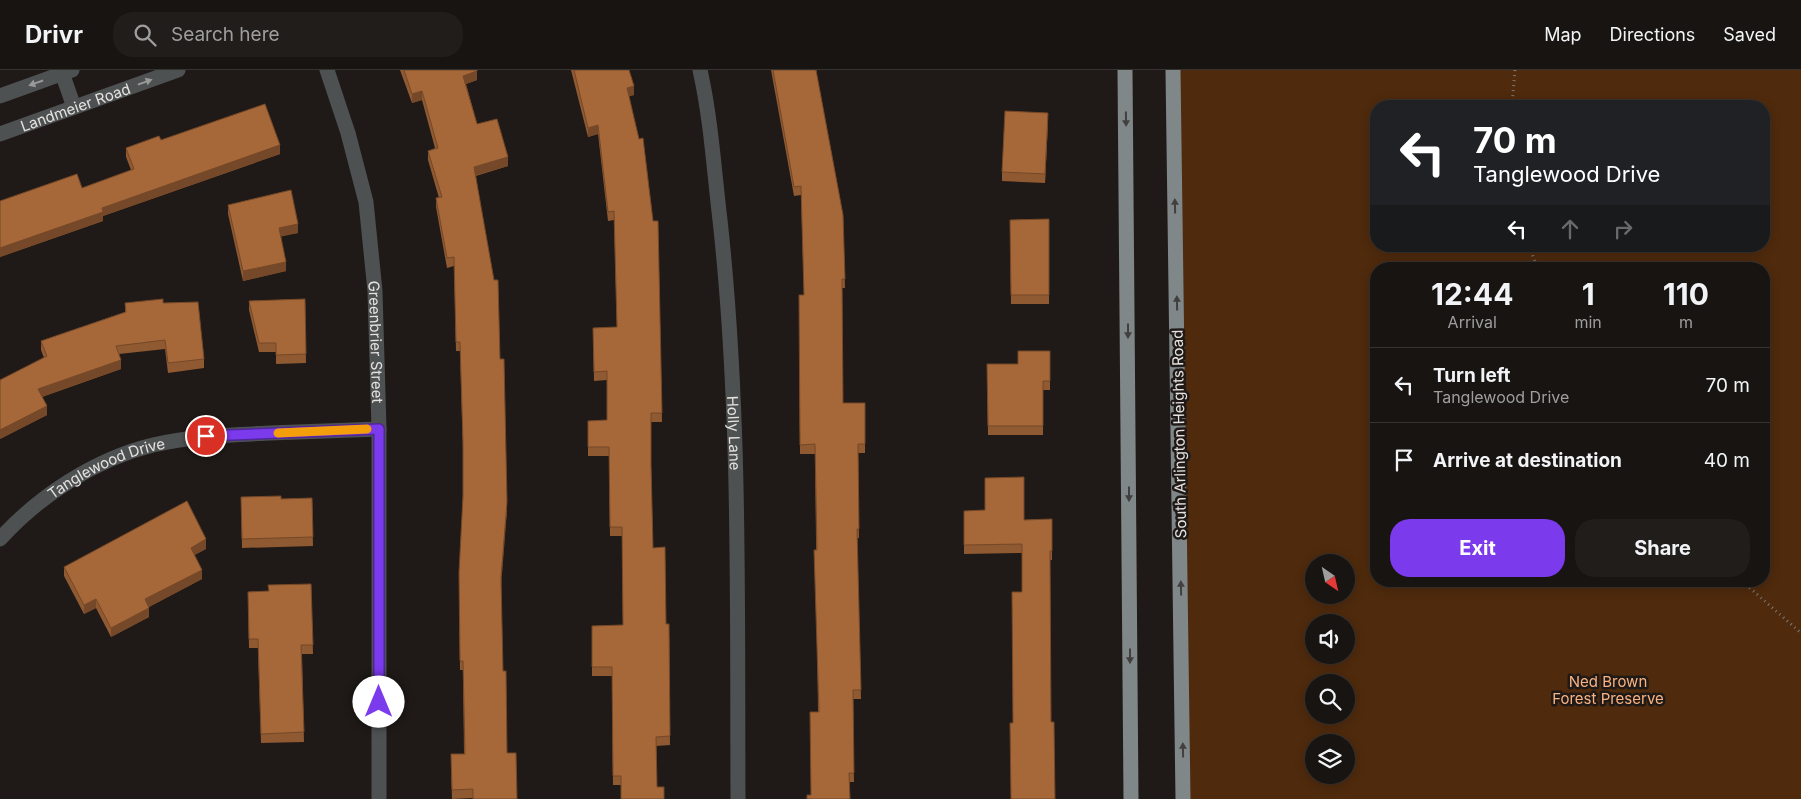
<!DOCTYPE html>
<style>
:root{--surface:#171411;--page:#201d1a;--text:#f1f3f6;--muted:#9e9e9f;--line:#363331;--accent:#7c3aed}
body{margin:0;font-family:Inter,sans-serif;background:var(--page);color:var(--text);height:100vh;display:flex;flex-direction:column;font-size:19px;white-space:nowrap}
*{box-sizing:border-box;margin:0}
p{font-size:16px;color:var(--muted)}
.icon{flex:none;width:28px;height:28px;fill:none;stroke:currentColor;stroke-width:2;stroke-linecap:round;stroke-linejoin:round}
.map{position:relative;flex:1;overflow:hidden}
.side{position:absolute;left:1370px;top:192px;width:400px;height:325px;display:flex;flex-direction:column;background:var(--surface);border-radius:20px;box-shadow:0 2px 12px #0003,0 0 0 1px var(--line)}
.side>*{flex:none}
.banner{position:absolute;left:1370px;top:30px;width:400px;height:152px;border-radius:20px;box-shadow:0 2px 12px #0003,0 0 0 1px var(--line);background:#202124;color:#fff;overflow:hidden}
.needle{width:32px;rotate:146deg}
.tools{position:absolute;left:1305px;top:484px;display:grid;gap:10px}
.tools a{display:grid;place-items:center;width:50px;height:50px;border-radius:50%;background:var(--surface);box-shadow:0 2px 12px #0003,0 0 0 1px var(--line);font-size:25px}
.pin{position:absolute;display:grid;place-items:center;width:42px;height:42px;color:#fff;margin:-21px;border:2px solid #fff;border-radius:50%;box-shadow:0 1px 5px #0007}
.me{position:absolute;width:55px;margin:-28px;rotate:0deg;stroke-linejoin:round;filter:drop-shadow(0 0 4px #0008)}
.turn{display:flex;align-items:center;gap:18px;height:105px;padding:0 20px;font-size:22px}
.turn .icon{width:65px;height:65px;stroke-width:2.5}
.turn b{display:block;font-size:35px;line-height:42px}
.lanes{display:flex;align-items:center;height:48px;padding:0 20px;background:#0003;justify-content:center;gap:25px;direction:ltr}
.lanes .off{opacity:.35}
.eta{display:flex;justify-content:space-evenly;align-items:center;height:85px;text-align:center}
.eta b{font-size:30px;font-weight:700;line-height:35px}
.action{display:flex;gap:10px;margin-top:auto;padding:10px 20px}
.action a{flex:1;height:58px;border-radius:20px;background:var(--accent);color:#fff;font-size:20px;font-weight:700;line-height:58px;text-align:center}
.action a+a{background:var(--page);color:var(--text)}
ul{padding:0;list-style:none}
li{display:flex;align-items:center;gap:15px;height:75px;padding:0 20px;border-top:1px solid var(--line)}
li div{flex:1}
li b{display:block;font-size:19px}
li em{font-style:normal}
header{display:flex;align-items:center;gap:30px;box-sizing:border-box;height:70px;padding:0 25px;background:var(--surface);border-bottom:1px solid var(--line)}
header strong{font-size:24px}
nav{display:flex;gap:28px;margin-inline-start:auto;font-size:18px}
.search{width:350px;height:45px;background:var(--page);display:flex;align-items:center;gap:12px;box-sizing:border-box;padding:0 18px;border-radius:20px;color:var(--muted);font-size:19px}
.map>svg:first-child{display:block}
</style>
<header>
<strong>Drivr</strong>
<div class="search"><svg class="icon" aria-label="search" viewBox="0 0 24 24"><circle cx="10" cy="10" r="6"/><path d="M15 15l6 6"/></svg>Search here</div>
<nav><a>Map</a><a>Directions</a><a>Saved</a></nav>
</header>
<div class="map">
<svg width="1801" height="729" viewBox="0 0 1801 729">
<rect width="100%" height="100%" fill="#1f1a17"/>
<path fill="#4f2a0d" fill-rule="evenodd" d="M 1173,0 L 1801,0 L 1801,729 L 1183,729 ZM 1376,36 L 1764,36 L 1764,176 L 1376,176 ZM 1376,199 L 1764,199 L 1764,511 L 1376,511 ZM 1314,492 L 1346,492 L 1346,525 L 1314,525 ZM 1314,552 L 1346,552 L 1346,585 L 1314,585 ZM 1314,612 L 1346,612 L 1346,645 L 1314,645 ZM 1314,672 L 1346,672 L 1346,705 L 1314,705 Z"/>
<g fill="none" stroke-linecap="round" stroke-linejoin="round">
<g stroke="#7d7976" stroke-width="3" stroke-dasharray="1 4" stroke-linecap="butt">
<polyline points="1512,36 1515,0"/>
<polyline points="1529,176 1538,199"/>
<polyline points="1742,511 1801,563"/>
</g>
<g stroke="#4e5152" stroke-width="15">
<polyline points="61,0 74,37"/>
<path id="s1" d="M 327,0 L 348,63 L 366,132 L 375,221 L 379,359 L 379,729"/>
<path id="s2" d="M 700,0 C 711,49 714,100 720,150 C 741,342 737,536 738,729"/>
<polyline points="0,26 72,0"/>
<path id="s3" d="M 0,64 L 178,0"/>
<path id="s4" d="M 0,469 C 39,426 95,389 153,375 C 191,366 230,365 270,363 C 306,362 343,360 379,359"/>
</g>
<g stroke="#808788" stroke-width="15">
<polyline points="1125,0 1131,729"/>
<polyline points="1173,0 1183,729"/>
</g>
</g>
<g fill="#8f5931">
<polygon points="400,0 477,0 477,10 466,14 477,54 508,96 476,106 500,289 507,441 473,728 452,729 451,684 464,684 463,600 460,600 459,512 463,427 463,381 460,281 456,281 454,196 447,198 436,137 436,128 439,128 428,90 428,81 435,78 422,30 412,33"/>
<polygon points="571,0 629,0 634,25 629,26 653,151 658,151 662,352 651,352 651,395 653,478 666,554 669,554 670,675 656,676 657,717 664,729 621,715 613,715 612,606 592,606 592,556 623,555 622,466 610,466 609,386 588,386 588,351 607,350 607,310 594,311 593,258 617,257 614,150 608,151 598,64 588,67"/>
<polygon points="771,0 816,0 843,145 845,218 842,218 843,333 865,333 865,383 858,383 859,468 857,468 861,629 853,629 854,712 849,712 811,725 818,642 815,384 800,384 799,225 804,225 801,125 794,126"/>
<polygon points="1048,52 1045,113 1002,111 1002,102"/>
<polygon points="161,70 280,84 103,146 103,151 0,187 0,131 82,118 131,100 126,87 126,78"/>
<polygon points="228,135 298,163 281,166 286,201 243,211 228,144"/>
<polygon points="1049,149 1049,234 1011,234 1010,150"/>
<polygon points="305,229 306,293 276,294 276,282 259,282 249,240 249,231"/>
<polygon points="125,233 163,233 204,289 204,298 168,303 165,279 119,284 121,299 42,327 47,345 0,369 44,288 41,280 41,271 125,242"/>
<polygon points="1050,281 1050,320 1043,320 1043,365 988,365 987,294 1018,294"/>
<polygon points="241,427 281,429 312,428 313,476 242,478"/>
<polygon points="964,441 1024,450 1052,449 1052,490 1050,490 1013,653 1022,522 1022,483 964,484"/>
<polygon points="206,479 194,485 202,509 149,537 149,547 111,567 96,538 84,544 64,506 64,497"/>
<polygon points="311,514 313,584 302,584 304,672 261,673 258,578 249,578 248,522 268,521"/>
</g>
<g fill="#744828">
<polygon points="477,1 477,10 463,15 463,6"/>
<polygon points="634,16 634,25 627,27 627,18"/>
<polygon points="422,21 422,30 412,33 412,24"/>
<polygon points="1048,43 1048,52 1045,113 1045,104"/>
<polygon points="598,55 598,64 588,67 588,58"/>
<polygon points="280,75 280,84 103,146 103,151 0,187 0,178 102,138"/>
<polygon points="508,87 508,96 474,106 474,97"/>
<polygon points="298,154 298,163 279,167 279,158"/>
<polygon points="286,192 286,201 243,211 243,201"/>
<polygon points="121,290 121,299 38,328 38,319"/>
<polygon points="47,336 47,345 0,369 0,360"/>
<polygon points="507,432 507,441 501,517 501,508"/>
<polygon points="206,469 206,479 191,487 191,478"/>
<polygon points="202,500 202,509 145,539 145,529"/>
<polygon points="96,529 96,538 84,544 84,535"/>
<polygon points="149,538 149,547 111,567 111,558"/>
</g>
<g fill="#a66739" stroke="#744828">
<polygon points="404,0 477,0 477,1 463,6 477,54 497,49 508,87 474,97 494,210 498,210 500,289 504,289 507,432 501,508 503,601 506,601 507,683 516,683 517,729 473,729 473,719 452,720 451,684 465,684 463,591 460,591 459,503 463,426 463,372 460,272 456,272 454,187 447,188 436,128 442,127 428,81 438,78 422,21 412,24"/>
<polygon points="574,0 629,0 634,16 627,18 639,69 643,68 653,151 658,151 662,343 651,343 651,395 653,478 665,477 666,554 669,554 670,666 656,667 657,717 664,717 664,729 621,729 621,706 613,706 612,597 592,597 592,556 623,555 622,457 610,457 609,377 588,377 588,351 607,350 607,301 594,302 593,258 617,257 614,141 608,142 598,55 588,58"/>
<polygon points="773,0 816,0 843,145 845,209 842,209 843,333 865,333 865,374 858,374 859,459 857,459 861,620 853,620 854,703 849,703 850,729 807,729 807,725 811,725 810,642 819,642 814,480 817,480 815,374 800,375 799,225 804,225 801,116 794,117"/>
<polygon points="265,34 280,75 102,138 103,142 0,178 0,131 77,104 82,118 134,99 126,78 159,66 161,70"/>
<polygon points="1005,41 1048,43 1045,104 1002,102"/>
<polygon points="291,120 298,154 279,158 286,192 243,201 228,135"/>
<polygon points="1049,149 1049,225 1011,225 1010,150"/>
<polygon points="163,229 163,233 198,232 204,289 168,293 165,270 116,276 121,290 38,319 47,336 0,360 0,310 47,286 41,271 126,242 125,233"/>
<polygon points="305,229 306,284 276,285 276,273 259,273 249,231"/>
<polygon points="1018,281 1050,281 1050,311 1043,311 1043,356 988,356 987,294 1018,294"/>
<polygon points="1024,407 1024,450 1052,449 1052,481 1050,481 1051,652 1054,652 1055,729 1011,729 1010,653 1013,653 1012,522 1022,522 1022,474 964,475 964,441 985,440 985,408"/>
<polygon points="281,426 281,429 312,428 313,467 242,469 241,427"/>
<polygon points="187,431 206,469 191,478 202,500 145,529 149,538 111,558 96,529 84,535 64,497"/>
<polygon points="311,514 313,575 301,575 304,662 261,664 258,569 249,569 248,522 269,521 268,515"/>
</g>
<defs><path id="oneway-solid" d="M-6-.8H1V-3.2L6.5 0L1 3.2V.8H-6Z" transform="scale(1.25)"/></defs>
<g fill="#9a9a99">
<use href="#oneway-solid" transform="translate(145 12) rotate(-20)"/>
<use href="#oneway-solid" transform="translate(36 13) rotate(161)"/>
</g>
<g fill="#41403f">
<use href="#oneway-solid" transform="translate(1126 49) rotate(89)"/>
<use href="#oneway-solid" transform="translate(1175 136) rotate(-91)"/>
<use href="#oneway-solid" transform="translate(1177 233) rotate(-91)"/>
<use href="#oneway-solid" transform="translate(1128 261) rotate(90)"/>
<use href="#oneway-solid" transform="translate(1129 424) rotate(90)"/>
<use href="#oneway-solid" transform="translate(1181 518) rotate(-91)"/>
<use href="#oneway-solid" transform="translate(1130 586) rotate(90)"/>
<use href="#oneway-solid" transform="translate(1183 680) rotate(-91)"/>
</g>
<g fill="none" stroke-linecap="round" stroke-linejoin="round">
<defs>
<polyline id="route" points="206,366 379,359 379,632"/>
</defs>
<use href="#route" stroke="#51269a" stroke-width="12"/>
<use href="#route" stroke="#7c3aed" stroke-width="9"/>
<polyline stroke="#f59e0b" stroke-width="9" points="278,363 367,359"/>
</g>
<g text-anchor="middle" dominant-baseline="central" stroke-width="5" stroke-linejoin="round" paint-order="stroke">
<g font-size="15" fill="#e5e2e0" stroke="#1f1a17">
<text stroke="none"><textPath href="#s3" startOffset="80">Landmeier Road</textPath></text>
<text stroke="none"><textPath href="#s1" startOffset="278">Greenbrier Street</textPath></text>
<text stroke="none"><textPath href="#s2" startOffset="365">Holly Lane</textPath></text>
<text transform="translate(1179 364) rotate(-91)">South Arlington Heights Road</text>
<text stroke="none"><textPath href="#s4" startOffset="130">Tanglewood Drive</textPath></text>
</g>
<g font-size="15" fill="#f9b280" stroke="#1f1a17">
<text x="1608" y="611">Ned Brown<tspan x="1608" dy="17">Forest Preserve</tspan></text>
</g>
</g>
</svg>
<div class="tools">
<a><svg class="needle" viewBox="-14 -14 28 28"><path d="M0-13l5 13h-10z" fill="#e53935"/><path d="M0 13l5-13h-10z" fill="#9e9e9f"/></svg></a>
<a><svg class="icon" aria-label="sound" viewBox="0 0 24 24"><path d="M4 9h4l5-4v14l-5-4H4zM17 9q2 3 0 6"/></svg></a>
<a><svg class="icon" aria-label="search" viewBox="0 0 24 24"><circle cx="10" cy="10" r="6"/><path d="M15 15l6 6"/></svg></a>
<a><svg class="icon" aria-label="layers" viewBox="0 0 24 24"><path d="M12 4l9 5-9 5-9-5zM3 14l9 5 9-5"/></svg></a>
</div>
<div class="pin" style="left:206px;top:366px;background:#d93025"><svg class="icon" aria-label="arrive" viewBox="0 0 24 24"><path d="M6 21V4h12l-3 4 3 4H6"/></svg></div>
<svg class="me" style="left:379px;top:632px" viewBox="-20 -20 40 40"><circle r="19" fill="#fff"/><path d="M0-13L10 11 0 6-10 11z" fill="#7c3aed"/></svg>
<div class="banner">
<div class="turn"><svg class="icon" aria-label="left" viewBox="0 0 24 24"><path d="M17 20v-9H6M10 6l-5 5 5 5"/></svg><div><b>70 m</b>Tanglewood Drive</div></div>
<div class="lanes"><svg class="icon" aria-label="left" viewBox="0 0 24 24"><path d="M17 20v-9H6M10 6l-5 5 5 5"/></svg><svg class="icon off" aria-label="ahead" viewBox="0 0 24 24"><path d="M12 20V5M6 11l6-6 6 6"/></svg><svg class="icon off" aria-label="right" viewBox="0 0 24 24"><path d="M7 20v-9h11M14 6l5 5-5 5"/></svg></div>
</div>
<section class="side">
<div class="eta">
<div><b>12:44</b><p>Arrival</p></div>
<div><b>1</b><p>min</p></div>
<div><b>110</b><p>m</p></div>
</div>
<ul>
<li><svg class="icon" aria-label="left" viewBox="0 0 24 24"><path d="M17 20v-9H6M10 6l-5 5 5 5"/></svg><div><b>Turn left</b><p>Tanglewood Drive</p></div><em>70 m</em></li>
<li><svg class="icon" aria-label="arrive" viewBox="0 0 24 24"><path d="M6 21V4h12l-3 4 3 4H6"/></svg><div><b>Arrive at destination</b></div><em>40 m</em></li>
</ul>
<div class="action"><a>Exit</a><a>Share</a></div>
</section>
</div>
